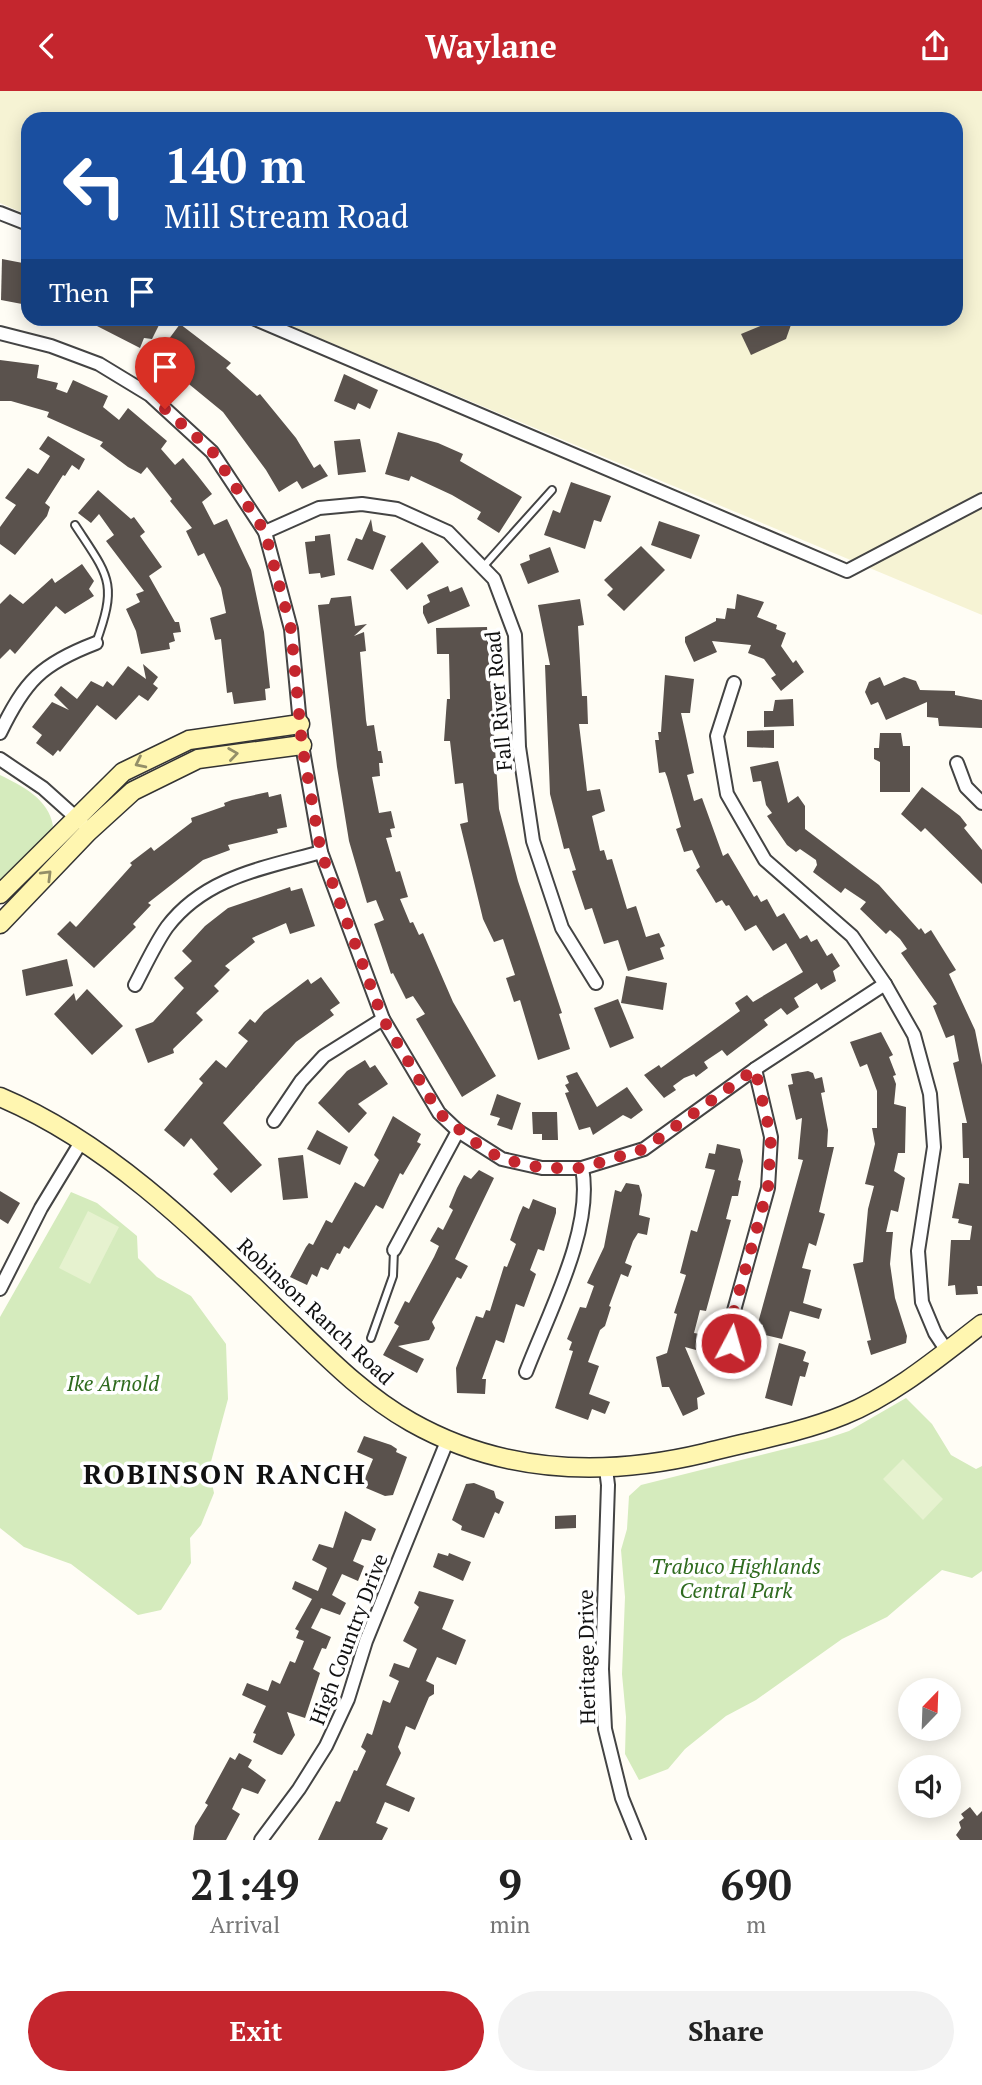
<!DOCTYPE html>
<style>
:root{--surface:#fff;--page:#f2f2f2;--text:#222;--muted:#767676;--accent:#c4262e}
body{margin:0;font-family:"PT Serif",serif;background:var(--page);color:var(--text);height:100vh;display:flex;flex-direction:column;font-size:26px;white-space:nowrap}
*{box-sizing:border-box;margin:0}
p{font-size:23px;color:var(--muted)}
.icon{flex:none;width:38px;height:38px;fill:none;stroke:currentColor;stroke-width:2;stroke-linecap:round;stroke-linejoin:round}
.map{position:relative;height:1749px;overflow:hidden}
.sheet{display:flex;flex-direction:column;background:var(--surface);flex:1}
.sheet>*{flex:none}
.hud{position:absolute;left:21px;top:21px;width:942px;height:214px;border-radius:21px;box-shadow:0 4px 18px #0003;background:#1a4fa0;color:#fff;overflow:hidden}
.needle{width:46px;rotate:23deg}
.controls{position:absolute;left:898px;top:1587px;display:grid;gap:14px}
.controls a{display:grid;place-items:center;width:63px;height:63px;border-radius:50%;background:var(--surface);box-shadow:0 4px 18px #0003;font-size:35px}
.pin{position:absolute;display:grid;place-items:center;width:60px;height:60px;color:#fff;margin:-72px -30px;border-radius:50% 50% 50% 0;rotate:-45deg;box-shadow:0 0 7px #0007}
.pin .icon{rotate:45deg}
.me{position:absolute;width:77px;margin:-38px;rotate:6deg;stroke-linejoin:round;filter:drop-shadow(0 0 5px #0008)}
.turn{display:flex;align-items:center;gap:24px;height:147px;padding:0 28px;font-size:32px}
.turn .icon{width:91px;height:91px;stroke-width:2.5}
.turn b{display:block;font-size:49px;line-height:60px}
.then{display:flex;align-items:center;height:66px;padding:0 28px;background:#0003;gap:14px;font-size:26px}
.eta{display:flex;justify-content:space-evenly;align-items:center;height:119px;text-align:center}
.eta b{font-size:42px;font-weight:800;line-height:49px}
.cta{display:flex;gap:14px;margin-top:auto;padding:14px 28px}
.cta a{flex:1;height:80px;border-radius:42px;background:var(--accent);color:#fff;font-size:28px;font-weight:800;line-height:80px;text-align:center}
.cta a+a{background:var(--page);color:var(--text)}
header{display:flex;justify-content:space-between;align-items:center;height:91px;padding:0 28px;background:var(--accent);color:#fff;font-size:32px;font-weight:800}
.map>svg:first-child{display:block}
</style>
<header><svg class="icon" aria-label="back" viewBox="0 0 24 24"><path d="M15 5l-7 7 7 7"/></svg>Waylane<svg class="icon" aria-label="share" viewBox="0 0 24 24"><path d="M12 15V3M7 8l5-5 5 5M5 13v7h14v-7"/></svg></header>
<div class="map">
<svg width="982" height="1749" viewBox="0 0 982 1749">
<rect width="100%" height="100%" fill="#fffdf5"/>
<polygon fill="#f6f3d4" points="0,0 982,0 982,524 274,228 956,228 956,28 28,28 28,124 0,112"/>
<g fill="#d5ebbd">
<path d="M 0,684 C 22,695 49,708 53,735 L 48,745 L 0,792 Z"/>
<polygon points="71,1101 97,1112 137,1145 138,1167 157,1186 191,1205 226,1253 228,1308 209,1378 214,1402 201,1434 190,1447 191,1472 161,1519 138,1524 71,1473 24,1456 0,1437 0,1226"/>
<polygon points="906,1307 932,1333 951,1364 976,1378 982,1375 982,1480 972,1487 942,1479 887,1526 842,1548 756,1609 726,1625 685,1658 668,1678 639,1689 625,1663 626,1626 622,1583 625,1506 621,1459 627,1438 629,1405 641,1394 825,1348 849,1340"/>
</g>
<g fill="#e6f2cf">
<polygon points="88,1120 119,1136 90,1193 59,1177"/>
<polygon points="903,1368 943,1408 923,1429 883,1388"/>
</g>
<g fill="#5a524d">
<polygon points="2,168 28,173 22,213 1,209"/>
<polygon points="101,228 162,228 152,248 144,247 140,257 97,235"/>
<polygon points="777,228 793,228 786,248 751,264 741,243"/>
<polygon points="180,233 231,272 226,277 257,305 260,303 296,347 314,377 320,373 328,385 302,398 297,390 279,401 266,379 223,321 162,271 170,260 163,256"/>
<polygon points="0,269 39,274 37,287 58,292 56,298 67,302 73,289 108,305 103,316 119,329 128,317 167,350 161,358 175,374 183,367 198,385 212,403 202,411 214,434 227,428 251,479 264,541 270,597 265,598 266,609 234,613 232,601 227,602 221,548 215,549 210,527 226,522 221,497 204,462 198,465 186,440 192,437 170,410 172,408 147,376 141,383 128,376 100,355 103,351 47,326 49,321 11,310 0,310"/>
<polygon points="344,283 378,299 370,318 358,312 355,319 334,310"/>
<polygon points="398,341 438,352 463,363 460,370 522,406 499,442 477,428 481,421 452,404 411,385 409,390 385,383"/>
<polygon points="48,345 85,368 79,379 72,374 65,385 63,384 45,412 50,416 47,425 15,464 0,453 0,436 16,414 5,407 28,377 38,383 50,365 39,358"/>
<polygon points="360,348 366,381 338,384 334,350"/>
<polygon points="571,391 611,405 601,431 594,429 585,458 544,444 553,419 560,422"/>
<polygon points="98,399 131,428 134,426 145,441 140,445 162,476 149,485 175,531 179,531 181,541 173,542 175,550 169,552 170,558 141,563 136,540 126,518 140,511 136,503 144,500 106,450 114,444 99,423 91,432 78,422"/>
<polygon points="371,428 373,440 386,445 373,479 347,469 356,447 362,449"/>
<polygon points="659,430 700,444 691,468 651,454"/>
<polygon points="330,443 335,484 321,487 320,482 309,483 305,451 315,450 315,445"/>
<polygon points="422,451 439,471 407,499 390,479"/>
<polygon points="641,455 665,479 624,520 607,504 613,498 604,489"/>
<polygon points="550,456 559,481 528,493 520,473 530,469 529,464"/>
<polygon points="82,473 94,490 89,498 94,505 65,523 56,515 15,563 10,558 0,568 0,513 10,503 23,513 52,487 55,492"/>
<polygon points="448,495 450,501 462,496 470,515 428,533 423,522 423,515 430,511 427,504"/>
<polygon points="737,503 764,511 757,526 777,534 776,538 786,542 781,555 793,572 796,569 804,581 781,600 771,587 776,584 764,568 748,562 751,554 712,550 717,561 694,571 685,551 685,546 716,530 716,527 725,528 727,517 735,518"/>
<polygon points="351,505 355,535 367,533 354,545 364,541 366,560 360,561 366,629 367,635 374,634 378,660 381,660 383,672 379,672 380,685 372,686 379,722 391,720 395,737 390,738 392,746 386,747 396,781 400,780 408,806 400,808 410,832 413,831 419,844 423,842 453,911 496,985 462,1006 416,928 425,923 413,905 406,908 393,882 391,883 374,833 384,829 376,809 367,812 349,750 337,676 318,514 329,513 331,507"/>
<polygon points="580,508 584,534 578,535 582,605 587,605 588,633 579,633 587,700 600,698 605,720 592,725 600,760 604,759 607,769 612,768 627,818 636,815 646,846 659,842 665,855 660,857 664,868 628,880 618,849 604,853 592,817 585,819 572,780 576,779 569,757 564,758 550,703 545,574 550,574 538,514"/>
<polygon points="487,536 499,718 518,790 562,922 559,923 570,958 538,969 520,909 514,911 506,887 515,884 503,848 494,851 483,828 460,733 468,731 463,692 455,693 450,650 444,650 447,608 450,608 449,563 437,563 436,537"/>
<polygon points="143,573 158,586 153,593 158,597 148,610 139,604 116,629 97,614 60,661 58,659 53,665 36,652 42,644 32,636 52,611 69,619 54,604 61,595 77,608 91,590 103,596 107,590 113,595 128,575 146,588"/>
<polygon points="665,584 694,588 690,622 681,622 694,682 687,684 694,710 702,707 723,765 728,762 754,806 757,804 761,811 767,808 777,826 784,822 800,848 807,844 811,851 817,848 827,865 832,862 840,875 833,880 836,890 821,899 817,892 794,907 799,916 787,924 781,917 764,929 768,934 727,965 722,959 704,971 708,977 696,986 694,983 684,987 673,995 676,999 664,1007 644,984 659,974 661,977 740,920 735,912 747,904 753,911 803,881 786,852 773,860 756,834 745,840 729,814 726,815 722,809 716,812 696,779 700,776 692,759 684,761 676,738 681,736 667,686 665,681 659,682 655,649 659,649 658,641 661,641"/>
<polygon points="880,586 884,595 904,586 916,590 920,599 955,600 955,604 982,609 982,637 939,635 938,627 927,626 927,611 886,629 878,611 871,614 865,601 869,591"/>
<polygon points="793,608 794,635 764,636 764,620 773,620 775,609"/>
<polygon points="774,639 774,657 747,656 747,640"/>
<polygon points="880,642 901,642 903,655 910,655 910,701 880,701 880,671 874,668 874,657 879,657"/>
<polygon points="778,670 788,712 798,705 805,715 805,738 879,794 919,839 921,837 925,843 931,839 956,879 949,883 975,939 982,974 982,1195 977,1195 978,1203 956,1204 955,1194 948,1195 951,1149 970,1149 972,1135 958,1132 959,1128 952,1127 959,1092 969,1093 969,1067 963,1067 962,1032 967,1032 953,972 959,970 954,944 946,947 933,915 937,913 901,862 907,858 900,848 890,839 886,843 860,818 866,811 845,797 841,802 813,781 817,774 816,769 800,758 796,761 787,754 767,725 772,722 766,714 761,690 753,691 750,676"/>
<polygon points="922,696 960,725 967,734 964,737 982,759 982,793 925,737 921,741 901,723"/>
<polygon points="268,701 269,706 281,703 287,736 277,738 278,742 228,754 230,759 203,769 148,812 151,814 133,833 136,836 94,877 57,843 70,830 76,836 78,834 132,774 130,772 151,756 154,760 192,731 191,727 225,715 224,712 232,709"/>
<polygon points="290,796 291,800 302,797 315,835 290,843 286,832 252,847 255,851 225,875 230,879 214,895 219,900 196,922 203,929 173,958 174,962 148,972 135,938 153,931 184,897 174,887 192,870 182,860 205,835 228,817"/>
<polygon points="67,868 73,895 26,905 22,879"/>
<polygon points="626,885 667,892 663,919 621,912"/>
<polygon points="321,886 340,912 330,919 334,924 296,951 223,1032 262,1074 231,1102 213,1083 218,1078 191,1047 184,1056 164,1039 203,992 199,988 216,969 226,977 248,950 238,942 250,928 255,932 264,921 308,888 311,893"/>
<polygon points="87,898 123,935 92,964 54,923 74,902 76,910"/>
<polygon points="618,908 634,947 610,957 594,917"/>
<polygon points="881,941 893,964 889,966 896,984 893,985 896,993 894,1013 906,1016 905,1062 898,1062 894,1080 905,1087 898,1121 891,1119 886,1141 893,1141 890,1173 895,1207 907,1245 906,1252 871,1264 867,1250 871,1249 853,1173 863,1171 868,1118 874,1095 865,1093 875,1053 872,1037 877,1037 877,1000 867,973 860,976 850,951"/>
<polygon points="365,969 370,977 375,974 388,993 358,1013 367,1022 349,1042 318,1012 347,980"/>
<polygon points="808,980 813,982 815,988 822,986 825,1001 821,1002 828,1039 827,1056 834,1056 819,1121 825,1123 816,1155 809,1152 802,1177 811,1179 803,1212 822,1218 819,1228 790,1220 782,1248 761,1243 763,1234 758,1232 803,1069 798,1068 802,1027 796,1029 788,994 793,993 791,983"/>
<polygon points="577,981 597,1016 627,996 643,1019 631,1028 623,1024 593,1044 590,1036 579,1039 565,1002 569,1001 565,994 569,992 566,985"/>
<polygon points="497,1003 521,1012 512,1039 497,1034 500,1027 490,1024"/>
<polygon points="532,1021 557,1021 558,1049 542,1049 542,1043 533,1043"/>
<polygon points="393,1025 421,1043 417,1051 421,1053 403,1084 400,1082 383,1118 376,1114 349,1158 344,1155 340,1163 337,1162 328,1179 321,1176 317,1186 312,1183 307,1194 290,1186 306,1156 309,1152 313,1154 326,1129 332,1132 355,1091 364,1096 379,1069 374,1064"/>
<polygon points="317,1039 348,1056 340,1074 307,1058"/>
<polygon points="717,1053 740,1058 743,1070 738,1089 741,1090 738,1105 732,1105 726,1128 731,1129 706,1220 700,1219 694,1242 700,1243 696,1259 685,1256 705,1303 697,1307 698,1318 683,1325 669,1296 662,1296 656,1266 667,1262 677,1223 674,1222 686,1184 680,1182 689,1147 691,1139 697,1141 715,1079 705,1077 709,1062 715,1063"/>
<polygon points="303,1064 308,1107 283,1109 278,1067"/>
<polygon points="479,1079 494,1087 455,1168 468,1175 461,1188 457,1186 432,1231 435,1237 429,1249 398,1255 424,1268 417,1282 383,1264 399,1235 394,1232 405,1210 409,1212 434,1166 439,1155 430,1150 438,1136 443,1139 453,1119 449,1116 457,1097 464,1084 471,1088"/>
<polygon points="626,1092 639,1094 642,1104 639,1124 650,1127 647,1144 638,1142 633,1150 625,1172 632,1175 628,1186 621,1183 609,1215 611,1216 605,1235 600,1239 588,1271 599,1275 589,1303 610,1311 605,1323 592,1318 588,1329 555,1317 573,1260 569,1259 572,1251 567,1248 580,1216 586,1217 594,1195 587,1192 604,1156 615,1099 621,1101"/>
<polygon points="0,1100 20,1112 8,1133 0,1128"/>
<polygon points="533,1108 556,1117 556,1122 544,1160 538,1158 530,1179 536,1183 524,1216 516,1213 504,1252 496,1249 482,1288 486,1288 485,1303 457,1302 456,1277 476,1225 483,1227 486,1219 490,1220 504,1175 507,1176 516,1153 510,1149 519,1124 523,1115 529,1118"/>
<polygon points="779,1252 803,1259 806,1261 803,1270 809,1272 805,1286 800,1285 792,1315 765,1307"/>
<polygon points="364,1345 391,1354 397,1358 396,1361 407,1366 393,1404 385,1405 366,1397 368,1393 363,1392 373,1368 357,1361"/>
<polygon points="474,1392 494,1400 496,1407 504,1411 499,1423 495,1421 484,1447 461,1439 462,1435 452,1429 466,1393"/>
<polygon points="345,1420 376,1438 371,1450 362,1448 353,1470 364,1475 358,1490 342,1483 332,1504 346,1512 340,1524 321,1517 311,1537 331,1546 326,1558 322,1557 313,1578 320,1582 305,1627 287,1621 295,1644 282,1664 278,1663 253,1651 256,1643 253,1642 266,1615 242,1604 247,1592 268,1600 272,1589 280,1593 290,1570 295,1572 304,1550 296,1547 299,1540 295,1538 312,1508 292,1498 295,1490 318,1500 327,1477 312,1469 319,1453 333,1457"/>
<polygon points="576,1424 576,1437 555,1438 555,1425"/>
<polygon points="438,1462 448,1465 449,1462 471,1471 463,1490 433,1476"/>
<polygon points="419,1500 454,1509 442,1538 466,1549 456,1574 437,1566 426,1590 434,1594 434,1603 429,1606 415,1639 406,1635 398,1656 401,1662 386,1694 415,1707 409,1721 385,1711 376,1732 388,1737 382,1749 318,1749 336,1710 340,1711 354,1679 357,1680 366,1660 361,1656 367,1642 372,1644 383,1609 390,1612 399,1590 389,1585 394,1572 409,1577 417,1558 403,1550 419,1516 414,1512"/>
<polygon points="239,1662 252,1669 248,1676 266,1689 258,1703 242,1697 232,1718 240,1723 226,1749 193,1749 195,1735 208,1714 205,1712 230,1666 235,1669"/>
<polygon points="970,1716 977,1725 982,1720 982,1749 960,1749 956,1744 961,1737 959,1731 964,1727 961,1723"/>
</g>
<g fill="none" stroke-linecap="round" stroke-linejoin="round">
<defs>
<g id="lane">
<path d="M 75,434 C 109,486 118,491 96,552"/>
<polyline points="483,476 552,399"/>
<polyline points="371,1247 393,1185 394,1159"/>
</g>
<g id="street">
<polyline points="0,122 28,133"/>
<polyline points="255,228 847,480 982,409"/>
<polyline points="0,242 51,255 99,273 150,304 212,361 265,441 291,538 302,654 321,761 383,928 439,1022 458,1040 502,1068 542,1077 582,1077 644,1058 755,978 885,893"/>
<polyline points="265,441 319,417 362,413 397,418 448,441 494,488 515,544 519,656 533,750 562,837 596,892"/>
<polyline points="734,592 717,645 727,703 765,769 852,845 885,893 914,944 930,1003 934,1056 918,1160 922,1211 935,1242 947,1260"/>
<path d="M 0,642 C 25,590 41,573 96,552"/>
<polyline points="0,668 43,697 82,732"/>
<polyline points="957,672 966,696 982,712"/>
<path d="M 135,894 C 145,875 155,853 167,836 C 205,786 264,777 321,761"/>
<polyline points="274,1030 301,990 324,965 383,928"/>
<polyline points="394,1159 458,1040"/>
<polyline points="0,1198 41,1117 81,1051"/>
<polyline points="731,1271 730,1234 768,1097 771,1046 755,978"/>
<path d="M 526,1281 C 548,1223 594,1138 582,1077"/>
<polyline points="606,1378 608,1394 602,1578 605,1638 622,1707 639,1749"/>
<polyline points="261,1749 299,1698 326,1655 348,1608 366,1550 448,1348"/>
</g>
<g id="secondary">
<polyline points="0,803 123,681 189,649 300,633"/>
<polyline points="0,833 88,741 133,700 198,668 302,654"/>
<path d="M 0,1006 C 109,1052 197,1140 280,1221 C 321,1260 361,1303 411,1331 C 503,1383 605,1386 705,1362 C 751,1350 800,1342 844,1324 C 894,1304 939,1266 982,1233"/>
</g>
</defs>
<use href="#lane" stroke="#444" stroke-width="10"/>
<use href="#street" stroke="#444" stroke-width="16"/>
<use href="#secondary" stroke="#333" stroke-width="21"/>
<use href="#lane" stroke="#fff" stroke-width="6"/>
<use href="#street" stroke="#fff" stroke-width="12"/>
<use href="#secondary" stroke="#fff6b0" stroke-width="18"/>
</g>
<defs><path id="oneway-chevron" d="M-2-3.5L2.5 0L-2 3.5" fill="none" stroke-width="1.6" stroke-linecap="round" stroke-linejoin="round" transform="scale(1.75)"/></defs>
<g stroke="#948f68">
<use href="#oneway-chevron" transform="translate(233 663) rotate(-8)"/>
<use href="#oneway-chevron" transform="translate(140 672) rotate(154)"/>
<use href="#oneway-chevron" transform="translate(47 784) rotate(-45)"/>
</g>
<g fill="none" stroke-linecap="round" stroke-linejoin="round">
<polyline stroke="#c4262e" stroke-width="12" stroke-dasharray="0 21.6" points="165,318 212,360 265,441 291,538 302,654 321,761 383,928 439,1022 481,1056 502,1068 542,1077 582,1077 644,1058 755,978 771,1046 768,1097 730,1234 731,1252"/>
</g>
<g text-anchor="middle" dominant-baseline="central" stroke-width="7" stroke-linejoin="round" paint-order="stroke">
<g font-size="21" fill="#111" stroke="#fff">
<text transform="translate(498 610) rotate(-95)">Fall River Road</text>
<text transform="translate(316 1220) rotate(43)">Robinson Ranch Road</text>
<text transform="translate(348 1548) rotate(-69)">High Country Drive</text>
<text transform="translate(586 1566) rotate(-91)">Heritage Drive</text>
</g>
<g font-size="21" font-style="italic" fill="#2f6b1f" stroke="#fff">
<text x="113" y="1292">Ike Arnold</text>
<text x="736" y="1475">Trabuco Highlands<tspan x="736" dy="24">Central Park</tspan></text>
</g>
<g font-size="28" font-weight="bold" letter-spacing="2" fill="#111" stroke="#fff">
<text x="225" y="1382">ROBINSON RANCH</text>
</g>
</g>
</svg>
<div class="controls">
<a><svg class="needle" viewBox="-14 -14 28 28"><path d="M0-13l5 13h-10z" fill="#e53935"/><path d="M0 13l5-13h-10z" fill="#767676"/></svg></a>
<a><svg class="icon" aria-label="sound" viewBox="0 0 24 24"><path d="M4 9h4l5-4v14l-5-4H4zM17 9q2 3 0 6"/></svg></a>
</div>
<div class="pin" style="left:165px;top:318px;background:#d93025"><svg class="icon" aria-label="arrive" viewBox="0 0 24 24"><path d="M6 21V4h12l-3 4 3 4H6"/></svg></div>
<svg class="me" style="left:731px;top:1252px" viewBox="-20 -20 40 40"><circle r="17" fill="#c4262e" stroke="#fff" stroke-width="3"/><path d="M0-11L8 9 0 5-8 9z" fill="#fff"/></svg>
<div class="hud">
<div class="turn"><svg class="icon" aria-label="left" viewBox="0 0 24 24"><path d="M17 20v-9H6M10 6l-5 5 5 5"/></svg><div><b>140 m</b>Mill Stream Road</div></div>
<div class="then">Then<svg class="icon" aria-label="arrive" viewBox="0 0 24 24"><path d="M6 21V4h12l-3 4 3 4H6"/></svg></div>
</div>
</div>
<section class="sheet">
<div class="eta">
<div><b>21:49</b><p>Arrival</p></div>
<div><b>9</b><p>min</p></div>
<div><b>690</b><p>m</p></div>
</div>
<div class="cta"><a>Exit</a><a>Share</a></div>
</section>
